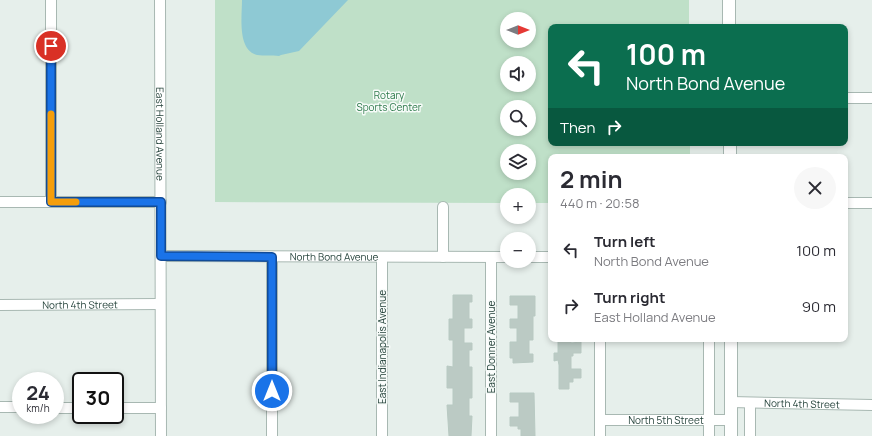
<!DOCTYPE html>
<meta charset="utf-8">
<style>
:root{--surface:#fff;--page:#f7f7f7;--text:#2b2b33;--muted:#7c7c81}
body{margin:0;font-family:Manrope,sans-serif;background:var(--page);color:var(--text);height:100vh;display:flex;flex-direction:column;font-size:15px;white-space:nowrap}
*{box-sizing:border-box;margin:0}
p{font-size:13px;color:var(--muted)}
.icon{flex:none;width:22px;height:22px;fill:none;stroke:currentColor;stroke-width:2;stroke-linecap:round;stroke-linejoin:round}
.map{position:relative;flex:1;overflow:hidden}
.sheet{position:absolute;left:548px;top:154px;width:300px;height:188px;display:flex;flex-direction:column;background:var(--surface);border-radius:8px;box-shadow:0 2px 6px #0003}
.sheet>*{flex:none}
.guide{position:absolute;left:548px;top:24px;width:300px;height:122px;border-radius:8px;box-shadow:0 2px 6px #0003;background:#0b6e4f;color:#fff;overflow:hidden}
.needle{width:26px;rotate:90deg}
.controls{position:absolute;left:500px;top:12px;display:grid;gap:8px}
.controls a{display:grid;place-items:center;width:36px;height:36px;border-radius:50%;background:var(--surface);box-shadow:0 2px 6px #0003;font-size:20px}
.speed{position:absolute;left:12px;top:372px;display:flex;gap:8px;font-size:20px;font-weight:700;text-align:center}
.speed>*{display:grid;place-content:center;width:52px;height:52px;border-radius:50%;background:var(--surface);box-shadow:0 2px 6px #0003;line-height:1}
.speed small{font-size:10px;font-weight:400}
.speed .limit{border:2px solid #111;border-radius:6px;background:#fff;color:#111}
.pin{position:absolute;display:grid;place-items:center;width:34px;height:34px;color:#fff;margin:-17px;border:2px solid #fff;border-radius:50%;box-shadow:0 1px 4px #0007}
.me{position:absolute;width:44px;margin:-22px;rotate:0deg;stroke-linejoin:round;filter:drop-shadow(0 0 3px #0008)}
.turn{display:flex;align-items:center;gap:14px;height:84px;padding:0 12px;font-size:18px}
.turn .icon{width:52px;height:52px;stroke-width:2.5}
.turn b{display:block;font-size:28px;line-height:34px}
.then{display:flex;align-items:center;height:38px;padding:0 12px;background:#0003;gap:8px;font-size:15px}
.round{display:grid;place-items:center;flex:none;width:42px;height:42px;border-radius:21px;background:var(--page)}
.overview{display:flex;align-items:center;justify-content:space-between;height:68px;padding:0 12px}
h1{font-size:24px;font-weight:700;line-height:30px}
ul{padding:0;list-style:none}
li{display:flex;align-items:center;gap:12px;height:56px;padding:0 12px}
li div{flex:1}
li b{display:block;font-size:15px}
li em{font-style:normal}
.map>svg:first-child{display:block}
</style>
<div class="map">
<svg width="872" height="436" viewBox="0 0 872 436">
<rect width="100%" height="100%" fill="#e6efeb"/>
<path fill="#bfe0c8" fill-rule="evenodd" d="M 215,0 L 689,0 L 689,27 L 551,27 L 551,143 L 690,143 L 690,157 L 551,157 L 551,203 L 529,203 L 529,195 L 507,195 L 507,203 L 215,202 ZM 507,19 L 529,19 L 529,41 L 507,41 ZM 507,63 L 529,63 L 529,85 L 507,85 ZM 507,107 L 529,107 L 529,129 L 507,129 ZM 507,151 L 529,151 L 529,173 L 507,173 Z"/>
<path fill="#8ec9d4" d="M 242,0 L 348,0 L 299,51 L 281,55 L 279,56 C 272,55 264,56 257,55 C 237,50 242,16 242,0 Z"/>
<g fill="#bbcac4" stroke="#b8c9c2">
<polygon points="453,295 472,295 472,302 469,302 469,319 472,319 472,328 464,328 464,343 472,343 472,350 469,350 469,367 472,367 472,398 469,398 469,416 472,416 471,436 449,436 447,405 453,405 453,388 447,388 447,366 453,367 453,340 449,340 449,319 453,319"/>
<polygon points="510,296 535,296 535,316 533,316 533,340 529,340 529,354 533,354 533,362 513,363 513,358 510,358 510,342 517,342 517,328 510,328 510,319 518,319 518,305 510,305"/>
<polygon points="558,339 571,339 571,343 581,342 581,353 573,353 573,356 571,356 571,369 581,369 581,378 573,378 573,382 569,382 569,389 559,389 559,365 558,360 554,361 554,353 558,353"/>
<polygon points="510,393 534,393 535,436 521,436 521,429 518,429 518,426 510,426 510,417 519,417 519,402 510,402"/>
</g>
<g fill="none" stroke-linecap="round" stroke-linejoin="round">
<defs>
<g id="minor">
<polyline points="51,0 51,202"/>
<path id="s1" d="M 160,0 L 161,436"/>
<polyline points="845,98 872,98"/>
<polyline points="0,202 161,202"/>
<polyline points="845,203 872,203"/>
<path id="s2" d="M 161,256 L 507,257"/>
<polyline points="272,257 272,436"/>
<polyline points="382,257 382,436"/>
<polyline points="443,257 443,207"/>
<polyline points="529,257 551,257"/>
<path id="s3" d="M 0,305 L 160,304"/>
<polyline points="600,339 600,436"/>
<polyline points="709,339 709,436"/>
<path id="s4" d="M 731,402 L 872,405"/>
<polyline points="750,403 750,436"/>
<polyline points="0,407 21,407"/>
<polyline points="55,408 81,408"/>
<polyline points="115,408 161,408"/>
<path id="s5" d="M 600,420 L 731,420"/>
<polyline points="491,436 491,257"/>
</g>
<g id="tertiary">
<polyline points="729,0 729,27"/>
<polyline points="730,143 730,157"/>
<polyline points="731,339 731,436"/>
</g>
</defs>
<use href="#minor" stroke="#a8b8b2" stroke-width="12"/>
<use href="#tertiary" stroke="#a8b8b2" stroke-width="14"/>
<use href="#minor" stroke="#fff" stroke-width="10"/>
<use href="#tertiary" stroke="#fff" stroke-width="12"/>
</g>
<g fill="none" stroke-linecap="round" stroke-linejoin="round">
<defs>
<polyline id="route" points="51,46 51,202 161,202 161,256 272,257 272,391"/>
</defs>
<use href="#route" stroke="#114b97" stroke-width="10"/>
<use href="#route" stroke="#1a73e8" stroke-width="7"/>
<polyline stroke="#f59e0b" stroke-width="7" points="51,114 51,202 76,202"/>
</g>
<g text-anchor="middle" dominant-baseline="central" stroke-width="3" stroke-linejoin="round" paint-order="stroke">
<g font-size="10" fill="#2d7a4b" stroke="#f7fbf9">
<text x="389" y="95">Rotary<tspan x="389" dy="12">Sports Center</tspan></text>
</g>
<g font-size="10" fill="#24423a" stroke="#f7fbf9">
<text stroke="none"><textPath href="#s1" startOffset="134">East Holland Avenue</textPath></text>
<text stroke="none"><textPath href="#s2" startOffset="173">North Bond Avenue</textPath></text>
<text stroke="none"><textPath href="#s3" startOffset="80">North 4th Street</textPath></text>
<text transform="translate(382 347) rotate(-90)">East Indianapolis Avenue</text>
<text transform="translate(491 347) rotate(-90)">East Donner Avenue</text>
<text stroke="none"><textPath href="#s4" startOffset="71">North 4th Street</textPath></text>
<text stroke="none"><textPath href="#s5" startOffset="66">North 5th Street</textPath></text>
</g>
</g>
</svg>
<div class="controls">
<a><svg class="needle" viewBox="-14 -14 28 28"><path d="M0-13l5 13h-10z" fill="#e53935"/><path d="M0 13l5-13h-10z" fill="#7c7c81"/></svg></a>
<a><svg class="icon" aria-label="sound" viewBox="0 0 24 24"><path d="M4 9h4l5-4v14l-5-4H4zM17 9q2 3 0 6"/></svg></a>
<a><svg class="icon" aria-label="search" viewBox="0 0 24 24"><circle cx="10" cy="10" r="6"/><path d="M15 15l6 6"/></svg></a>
<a><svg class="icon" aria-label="layers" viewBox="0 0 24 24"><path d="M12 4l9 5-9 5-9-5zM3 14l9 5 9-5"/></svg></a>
<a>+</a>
<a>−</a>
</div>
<div class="speed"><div>24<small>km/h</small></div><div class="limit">30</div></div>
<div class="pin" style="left:51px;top:46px;background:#d93025"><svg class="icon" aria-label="arrive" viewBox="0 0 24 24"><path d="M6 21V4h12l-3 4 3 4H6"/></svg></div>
<svg class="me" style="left:272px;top:391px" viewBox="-20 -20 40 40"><circle r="17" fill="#1a73e8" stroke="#fff" stroke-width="3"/><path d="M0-11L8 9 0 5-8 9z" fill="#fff"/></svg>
<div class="guide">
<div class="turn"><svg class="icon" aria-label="left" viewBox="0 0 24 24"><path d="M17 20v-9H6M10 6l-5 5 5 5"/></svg><div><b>100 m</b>North Bond Avenue</div></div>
<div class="then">Then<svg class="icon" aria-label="right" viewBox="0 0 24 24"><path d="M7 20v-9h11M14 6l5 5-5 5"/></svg></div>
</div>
<section class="sheet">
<div class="overview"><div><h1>2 min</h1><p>440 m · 20:58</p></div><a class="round"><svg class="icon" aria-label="close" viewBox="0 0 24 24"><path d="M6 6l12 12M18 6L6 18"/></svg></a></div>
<ul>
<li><svg class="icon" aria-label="left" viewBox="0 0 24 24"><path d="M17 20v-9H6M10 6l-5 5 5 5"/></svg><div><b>Turn left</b><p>North Bond Avenue</p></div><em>100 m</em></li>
<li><svg class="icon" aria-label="right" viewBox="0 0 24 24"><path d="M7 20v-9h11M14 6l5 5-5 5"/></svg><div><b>Turn right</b><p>East Holland Avenue</p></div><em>90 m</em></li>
</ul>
</section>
</div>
